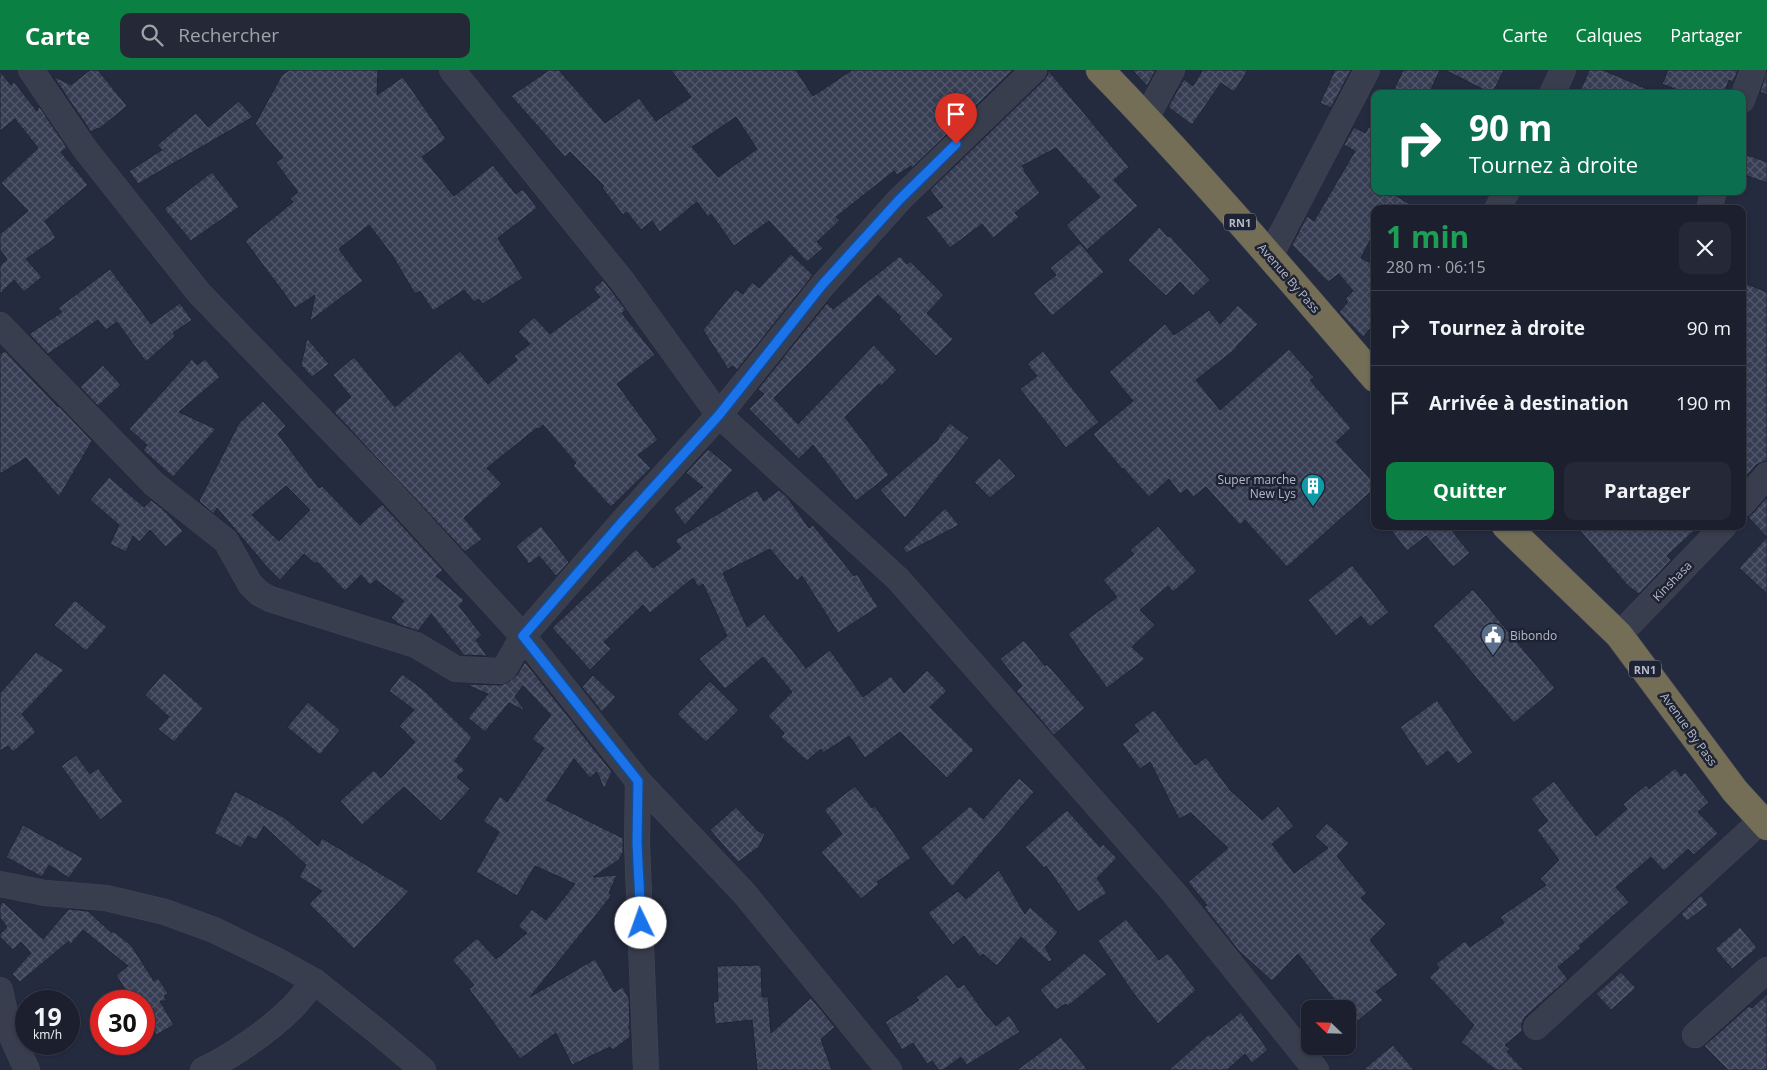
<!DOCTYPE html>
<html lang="fr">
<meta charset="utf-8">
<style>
:root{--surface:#1c202e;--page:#252836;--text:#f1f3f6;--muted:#a0a3aa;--line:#3a3e4a;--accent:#0b8043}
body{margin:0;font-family:"Open Sans",sans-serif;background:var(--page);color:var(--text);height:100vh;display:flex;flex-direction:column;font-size:19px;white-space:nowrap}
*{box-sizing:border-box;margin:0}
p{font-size:16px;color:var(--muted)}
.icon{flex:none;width:28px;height:28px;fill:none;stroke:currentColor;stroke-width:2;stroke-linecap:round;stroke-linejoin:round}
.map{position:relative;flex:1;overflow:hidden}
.side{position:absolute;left:1371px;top:135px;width:375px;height:325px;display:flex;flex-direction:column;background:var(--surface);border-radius:10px;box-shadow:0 1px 4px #0004,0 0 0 1px var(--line)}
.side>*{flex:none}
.top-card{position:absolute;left:1371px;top:20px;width:375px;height:105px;border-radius:10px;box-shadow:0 1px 4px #0004,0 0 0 1px var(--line);background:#0b6e4f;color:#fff;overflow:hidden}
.needle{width:32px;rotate:293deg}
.fabs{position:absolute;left:1301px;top:930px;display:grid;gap:10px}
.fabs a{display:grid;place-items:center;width:55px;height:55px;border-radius:10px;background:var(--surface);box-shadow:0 1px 4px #0004,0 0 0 1px var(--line);font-size:25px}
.speed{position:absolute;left:15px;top:920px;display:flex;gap:10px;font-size:25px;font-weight:700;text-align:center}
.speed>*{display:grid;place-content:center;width:65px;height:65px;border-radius:50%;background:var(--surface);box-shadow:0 1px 4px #0004,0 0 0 1px var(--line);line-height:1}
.speed small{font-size:12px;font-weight:400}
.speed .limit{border:8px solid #d22;background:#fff;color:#111}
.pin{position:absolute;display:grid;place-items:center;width:42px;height:42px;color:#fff;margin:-51px -21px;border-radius:50% 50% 50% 0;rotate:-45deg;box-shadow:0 0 5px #0007}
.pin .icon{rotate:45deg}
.me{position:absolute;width:55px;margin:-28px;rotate:357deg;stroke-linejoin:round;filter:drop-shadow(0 0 4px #0008)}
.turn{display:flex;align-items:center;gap:18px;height:105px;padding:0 15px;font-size:22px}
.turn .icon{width:65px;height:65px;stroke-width:2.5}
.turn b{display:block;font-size:35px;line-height:42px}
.round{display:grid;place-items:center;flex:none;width:52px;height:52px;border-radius:10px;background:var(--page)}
.summary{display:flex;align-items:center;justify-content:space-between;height:85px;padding:0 15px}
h1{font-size:30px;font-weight:700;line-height:38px;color:#1e9e55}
.action{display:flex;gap:10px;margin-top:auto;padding:10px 15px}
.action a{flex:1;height:58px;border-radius:10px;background:var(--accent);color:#fff;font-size:20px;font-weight:700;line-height:58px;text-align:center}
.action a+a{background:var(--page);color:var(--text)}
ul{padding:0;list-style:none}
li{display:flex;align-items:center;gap:15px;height:75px;padding:0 15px;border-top:1px solid var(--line)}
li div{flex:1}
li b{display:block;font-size:19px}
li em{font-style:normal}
header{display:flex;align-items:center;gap:30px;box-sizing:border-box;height:70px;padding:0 25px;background:var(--accent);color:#fff}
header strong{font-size:24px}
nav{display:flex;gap:28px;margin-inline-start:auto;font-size:18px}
.search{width:350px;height:45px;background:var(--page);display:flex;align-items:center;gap:12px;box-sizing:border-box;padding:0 18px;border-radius:10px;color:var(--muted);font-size:19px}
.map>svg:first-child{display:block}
</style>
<header>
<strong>Carte</strong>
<div class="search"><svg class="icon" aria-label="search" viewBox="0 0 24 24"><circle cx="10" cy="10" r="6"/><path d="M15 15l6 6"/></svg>Rechercher</div>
<nav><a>Carte</a><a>Calques</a><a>Partager</a></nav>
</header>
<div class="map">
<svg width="1767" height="1000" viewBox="0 0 1767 1000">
<defs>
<pattern id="building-cross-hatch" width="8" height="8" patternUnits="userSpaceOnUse" patternTransform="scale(1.25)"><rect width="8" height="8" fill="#373e54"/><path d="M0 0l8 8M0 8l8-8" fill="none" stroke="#52586b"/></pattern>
</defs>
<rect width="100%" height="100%" fill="#252b3e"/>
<g fill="url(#building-cross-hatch)" stroke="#202535" fill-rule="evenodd">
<polygon points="90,0 98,0 127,36 99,59 98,58 91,62 53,6 71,15"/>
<polygon points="289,0 378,0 377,25 403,7 446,69 422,87 454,126 493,95 516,124 523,119 537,138 498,168 523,208 483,234 479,229 474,232 464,220 433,241 420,221 415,224 392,185 369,155 339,179 363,211 310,251 315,225 295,238 245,171 293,132 290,129 298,122 276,93 283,87 255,54 282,5"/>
<path d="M 549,0 L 559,0 L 605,53 L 639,28 L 656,51 L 691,27 L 671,0 L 796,0 L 813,26 L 852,0 L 1013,0 L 912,98 L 911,96 L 897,105 L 894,101 L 836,147 L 840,150 L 817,172 L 823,178 L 807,192 L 769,151 L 734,176 L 711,144 L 708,147 L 697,132 L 660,162 L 652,151 L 641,160 L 627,142 L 623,145 L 602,118 L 604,116 L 570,82 L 565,87 L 511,26 ZM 736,47 L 757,79 L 718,107 L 692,77 Z"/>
<polygon points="1048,0 1129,97 1114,110 1138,136 1087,180 1066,155 1100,127 1056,78 1022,96 1025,100 1024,101 1040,123 1015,143 1019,147 993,168 982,154 950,178 926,147 943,137 930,120 1044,10 1048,4"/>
<polygon points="1132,0 1156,0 1147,16"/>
<polygon points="1200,0 1248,0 1234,22 1221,13 1192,55 1168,37 1184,9 1193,16 1202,1"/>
<polygon points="1335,0 1351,0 1331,38 1320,33"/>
<polygon points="1403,0 1440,0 1429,24 1392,24"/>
<polygon points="1445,0 1504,0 1492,24"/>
<polygon points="1589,0 1603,0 1659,24 1579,24"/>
<polygon points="1668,0 1738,0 1733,12 1729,10 1724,24 1688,24 1662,14"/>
<polygon points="1767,0 1767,25 1760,22"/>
<polygon points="0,1 11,15 14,12 37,41 39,36 67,78 61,82 88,115 45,151 56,168 26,189 42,207 24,222 14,210 0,224 0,196 7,189 0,180 0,164 28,141 1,113 38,78 15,49 0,61"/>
<polygon points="239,31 253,47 138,114 129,101 162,80 157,75 196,43 208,57"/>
<polygon points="1375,47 1375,121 1388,121 1418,139 1375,139 1375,160 1361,188 1375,195 1375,253 1363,267 1339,242 1348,232 1345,229 1353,221 1339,204 1328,212 1292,175 1307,146 1314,151 1355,81 1344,75 1354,57 1365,63"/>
<polygon points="1742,83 1767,92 1767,113 1742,104"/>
<polygon points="212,102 239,137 191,171 164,139"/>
<polygon points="1159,157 1168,167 1169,165 1210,210 1193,226 1180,212 1166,226 1128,190"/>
<polygon points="1080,173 1104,202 1052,246 1033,223 1056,205 1050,198"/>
<polygon points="791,184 813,205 737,300 733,296 728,299 703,260 736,219 743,224 752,212 759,218"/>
<polygon points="900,186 907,194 910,191 944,225 927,243 953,269 936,286 899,249 901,247 878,225 774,328 798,354 874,275 897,300 881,316 879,314 845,347 889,405 856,431 813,375 799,389 749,339 764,324 758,319 827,233 833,239"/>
<polygon points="110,199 151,254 180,233 192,250 173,263 175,266 146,292 117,252 106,260 98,250 48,284 29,264 62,242 58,238"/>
<polygon points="603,210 626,240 622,243 655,285 617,314 658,370 638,385 651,398 611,437 573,396 576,393 543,355 539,359 537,358 487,398 502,414 464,448 482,469 465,482 334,342 351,327 333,305 354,287 395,337 460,281 488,314 517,290 514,286 530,274 518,262 534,247 550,264 600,227 593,219"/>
<polygon points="1742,212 1767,222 1767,391 1762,392 1756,395 1742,411"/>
<polygon points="1238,235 1258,254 1236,277 1237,278 1196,310 1220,340 1289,279 1314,307 1310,310 1351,358 1336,372 1375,414 1375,418 1287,497 1245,450 1240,455 1206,417 1193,427 1187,419 1180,424 1169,409 1149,427 1123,398 1122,399 1093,364 1133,331 1109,302 1165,254 1174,265 1209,240 1220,254"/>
<polygon points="307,268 329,294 312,307 301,295"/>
<polygon points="5,281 58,337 59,336 92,371 59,427 26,388 0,404 0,284"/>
<polygon points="1043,281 1099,352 1066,378 1020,319 1037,306 1027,294"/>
<polygon points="192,289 197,295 205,289 220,307 179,342 216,359 173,407 143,380 147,375 129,359"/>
<polygon points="103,295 121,315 98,336 80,317"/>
<path d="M 263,331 L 286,356 L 278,364 L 319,418 L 322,416 L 360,455 L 382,434 L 443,500 L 436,506 L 464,530 L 459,536 L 482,565 L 476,570 L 487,586 L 464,585 L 431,544 L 418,561 L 400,555 L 391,548 L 404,531 L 376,510 L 370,515 L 361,505 L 345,521 L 317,492 L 315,494 L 304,484 L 280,510 L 266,496 L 217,438 L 214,444 L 199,431 L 239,353 ZM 286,416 L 310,440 L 279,471 L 252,445 Z"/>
<polygon points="950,353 969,368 905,448 880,420 939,369 938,368"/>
<polygon points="708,379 733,400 685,455 673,439 703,417 686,403"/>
<polygon points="999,388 1016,406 990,428 974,412"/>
<polygon points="109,407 144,437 151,430 164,440 183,461 166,477 150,460 139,472 133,466 126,482 110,474 119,455 90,430"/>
<polygon points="757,420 764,431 779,420 788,428 809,458 813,455 854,506 857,504 878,537 838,563 802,506 797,511 770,479 723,503 747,557 764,544 806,598 830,580 863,627 891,606 904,623 927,600 947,621 930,637 974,680 947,708 900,662 865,688 849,666 823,683 821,679 807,691 781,667 784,663 768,646 792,622 763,587 725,619 699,589 727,566 703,514 698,517 693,508 650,543 643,535 604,572 611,579 590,600 552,558 636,479 653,498 681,478 675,470"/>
<polygon points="1767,427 1767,467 1748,447 1753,443"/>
<polygon points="945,438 959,455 906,483 903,478"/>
<polygon points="541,456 569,492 556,506 539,486 529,494 516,476"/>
<polygon points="1158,456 1197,501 1173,522 1168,516 1140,540 1155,555 1132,577 1145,589 1107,618 1068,564 1117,527 1103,510 1134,484 1130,480"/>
<polygon points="1388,456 1448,456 1470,483 1453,497 1426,466 1407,481"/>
<polygon points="1576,456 1699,456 1667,486 1671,490 1639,524 1628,516"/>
<polygon points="1767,467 1767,524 1739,498"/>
<polygon points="1352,495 1389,542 1370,557 1361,546 1336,566 1308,530"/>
<polygon points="1473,519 1555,618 1514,653 1433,556"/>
<polygon points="75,530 107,557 86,581 54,555"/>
<polygon points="1024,570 1045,596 1047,594 1085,638 1054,665 1016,621 1022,616 1000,589"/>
<polygon points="36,582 64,600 22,644 36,662 13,682 8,676 0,681 0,623"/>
<polygon points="525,592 612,702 604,719 597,702 590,708 574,689 546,730 623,768 623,782 619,790 593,807 617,805 609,823 612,825 530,927 595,889 614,922 623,917 629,929 630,956 628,957 630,960 630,967 613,980 610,977 572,995 556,963 520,989 469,919 474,915 452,890 477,868 496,889 527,863 518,856 532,839 546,850 575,814 535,796 517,826 476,802 499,762 483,751 500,726 507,732 544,678 532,669 551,645 523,616 515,626 525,641 509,633 485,662 468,648 488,624 469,616 470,614 499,615 507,613 517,605"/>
<polygon points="164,603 203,638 174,672 158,659 169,647 145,625"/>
<polygon points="402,604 425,621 472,667 455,691 465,700 457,707 470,719 441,751 404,717 362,755 340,731 374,700 381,708 415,672 399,656 414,640 389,621"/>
<polygon points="593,605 616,627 602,642 582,617"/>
<polygon points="710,611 739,640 706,672 677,644"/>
<polygon points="1437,630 1473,683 1458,694 1448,681 1427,697 1400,657"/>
<polygon points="308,632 340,660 320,685 287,657"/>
<polygon points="1154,640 1195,695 1206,687 1230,720 1262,750 1278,736 1294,756 1272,774 1294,803 1328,778 1315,766 1327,753 1349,773 1337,786 1367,823 1361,828 1386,854 1370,870 1398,905 1376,922 1383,930 1354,954 1348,945 1348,939 1342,939 1298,884 1272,911 1239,881 1204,837 1207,835 1188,812 1228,778 1191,743 1179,749 1150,692 1140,699 1122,674 1139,661 1134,655"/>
<polygon points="76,685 90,704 98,698 123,732 100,750 61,696"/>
<polygon points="1675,698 1681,706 1685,702 1709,732 1698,742 1718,763 1694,785 1688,779 1664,801 1651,787 1616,817 1629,832 1579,876 1581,878 1558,897 1568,909 1526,946 1522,953 1522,961 1505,975 1510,979 1507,982 1524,1000 1496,1000 1461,972 1474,955 1429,907 1439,898 1436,894 1465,871 1470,877 1504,853 1500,847 1546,815 1540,809 1559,790 1537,760 1548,751 1531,729 1554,711 1596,766 1627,739 1623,734 1646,715 1649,719"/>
<polygon points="1019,708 1034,722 952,817 921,778 970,736 983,749"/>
<polygon points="855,716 872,738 875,736 911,788 877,812 879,814 861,829 821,782 842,764 824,740"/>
<polygon points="235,721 285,748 318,776 322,768 409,821 354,879 309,834 322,821 299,807 306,795 264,756 256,770 248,766 241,778 214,763"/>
<polygon points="736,737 758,761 765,764 759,777 738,792 710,760"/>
<polygon points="1067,740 1100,777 1103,774 1117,788 1097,808 1107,823 1078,842 1046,796 1044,798 1025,777"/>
<polygon points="23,755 83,788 69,808 49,795 42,807 6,787"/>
<polygon points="999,800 1025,844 1030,837 1058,862 1045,877 1052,890 1049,892 1021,867 997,896 983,884 980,887 964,866 953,875 928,843 958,821 966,829"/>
<polygon points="1701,825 1708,835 1687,851 1681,844"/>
<polygon points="3,832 43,869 69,839 88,841 112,863 113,861 131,875 154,911 158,908 168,923 164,926 167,931 160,931 174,955 156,965 144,945 144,931 124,931 130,927 116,905 128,896 83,860 69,876 69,871 20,912 12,904 31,883 21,872 13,880 0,867 0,864 7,857 0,848 0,835"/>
<polygon points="1126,849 1159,890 1168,883 1196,920 1158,954 1131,920 1098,871"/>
<polygon points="1740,857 1757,878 1732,899 1715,879"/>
<polygon points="1084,883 1107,904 1068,936 1066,934 1056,940 1040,920"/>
<polygon points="761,895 762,927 768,927 771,963 811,928 835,957 821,969 832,1000 757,1000 752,950 715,954 713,932 718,931 717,896"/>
<polygon points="1621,902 1636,918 1611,940 1596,924"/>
<polygon points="947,904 958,918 964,914 986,945 996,956 1009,945 1020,962 967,995 961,987 943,1000 939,1000 932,991 927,994 913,973 902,980 885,952 919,930 916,927"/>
<polygon points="1767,924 1767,1000 1728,1000 1704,976 1749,936 1752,938"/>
<polygon points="1241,942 1268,980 1252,993 1245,984 1227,1000 1169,1000 1209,964 1211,966"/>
<polygon points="1061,967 1088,1000 1017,1000"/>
<polygon points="1393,975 1414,1000 1363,1000"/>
</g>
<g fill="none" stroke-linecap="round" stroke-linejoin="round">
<defs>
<g id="minor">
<polyline points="31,0 85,79 199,223 387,418 523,566 638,711 744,823 889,1000"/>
<polyline points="452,0 623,212 719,345 898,509 1174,823 1316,1000"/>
<polyline points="1552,24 1563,0"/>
<polyline points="1742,30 1753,0"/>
<polyline points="1146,48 1172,0"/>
<polyline points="1497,139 1507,121"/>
<polyline points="1709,139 1714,121"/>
<polyline points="1270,186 1367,0"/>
<polyline points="0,255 154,414 226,471 250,514 259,523 270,529 416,575 456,599 500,601 505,598 523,566 623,451 719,345 823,215 900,129 1034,0"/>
<polyline points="1742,434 1767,405"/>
<polyline points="1619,565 1724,456"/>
<polyline points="638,711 637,773 646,1000"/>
<polyline points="0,814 45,823 106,828 165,842 214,860 278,891 314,911 378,962 423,1000"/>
<polyline points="0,920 9,960 27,1000"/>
<polyline points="1536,957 1762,750"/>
<polyline points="1695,965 1767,900"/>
<path d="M 203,1000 C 233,986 267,962 292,938 C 300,930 307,920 314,911"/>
</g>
<g id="highway">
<path d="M 1100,0 C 1196,99 1285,203 1375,308"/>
<polyline points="1506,456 1619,565 1735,721 1767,756"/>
</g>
</defs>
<use href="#minor" stroke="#424757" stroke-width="26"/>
<use href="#highway" stroke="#414656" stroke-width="29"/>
<use href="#minor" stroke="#393e4e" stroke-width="25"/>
<use href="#highway" stroke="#746e56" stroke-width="28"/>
</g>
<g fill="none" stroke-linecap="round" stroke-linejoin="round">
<defs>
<polyline id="route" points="641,853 637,773 638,711 523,566 623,451 719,345 822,215 900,129 956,74"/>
</defs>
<use href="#route" stroke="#114b97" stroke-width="12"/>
<use href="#route" stroke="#1a73e8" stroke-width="9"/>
</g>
<defs>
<symbol id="building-pin" viewBox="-11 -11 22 30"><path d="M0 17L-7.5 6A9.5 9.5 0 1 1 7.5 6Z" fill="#0f9aa8" stroke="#1e2333"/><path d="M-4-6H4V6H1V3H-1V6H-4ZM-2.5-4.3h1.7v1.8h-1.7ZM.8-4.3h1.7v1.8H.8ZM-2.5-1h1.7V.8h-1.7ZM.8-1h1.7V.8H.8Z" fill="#fff"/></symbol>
<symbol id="civic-pin" viewBox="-11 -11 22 30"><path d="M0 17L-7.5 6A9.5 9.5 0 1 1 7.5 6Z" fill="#5c6f8a" stroke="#1e2333"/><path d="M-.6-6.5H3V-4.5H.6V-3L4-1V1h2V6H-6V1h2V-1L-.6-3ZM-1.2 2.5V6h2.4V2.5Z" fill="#fff"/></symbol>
</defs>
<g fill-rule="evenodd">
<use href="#building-pin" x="1299" y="402" width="28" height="38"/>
<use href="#civic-pin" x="1479" y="551" width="28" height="38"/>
</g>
<g text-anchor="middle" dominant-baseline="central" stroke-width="5" stroke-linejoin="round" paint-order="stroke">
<g fill="#1e2333" stroke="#888c9c" stroke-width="1">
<rect x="1224" y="143.5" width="32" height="17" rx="4"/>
<rect x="1629" y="590.5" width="32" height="17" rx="4"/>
</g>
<g font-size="11" font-weight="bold" fill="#b5b9c9">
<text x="1240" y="152">RN1</text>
<text x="1645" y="599">RN1</text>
</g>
<g font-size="12" fill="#b5b9c9" stroke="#1e2333">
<text transform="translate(1289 208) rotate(49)">Avenue By Pass</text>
<text transform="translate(1672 511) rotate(-46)">Kinshasa</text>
<text transform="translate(1689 659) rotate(54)">Avenue By Pass</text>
</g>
<g font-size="12" fill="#b5b9c9" stroke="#1e2333" text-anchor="end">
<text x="1296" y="409">Super marche<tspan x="1296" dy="14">New Lys</tspan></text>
<text x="1510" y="565" text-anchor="start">Bibondo</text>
</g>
</g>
</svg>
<div class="fabs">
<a><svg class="needle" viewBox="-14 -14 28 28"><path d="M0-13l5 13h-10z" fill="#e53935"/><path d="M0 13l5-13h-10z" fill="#a0a3aa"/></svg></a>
</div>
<div class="speed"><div>19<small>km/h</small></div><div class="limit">30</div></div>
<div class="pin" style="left:956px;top:74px;background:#d93025"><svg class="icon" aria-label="arrive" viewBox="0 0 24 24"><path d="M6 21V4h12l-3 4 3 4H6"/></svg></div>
<svg class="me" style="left:641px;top:853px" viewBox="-20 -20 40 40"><circle r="19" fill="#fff"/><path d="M0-13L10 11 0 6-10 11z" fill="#1a73e8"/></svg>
<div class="top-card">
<div class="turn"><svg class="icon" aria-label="right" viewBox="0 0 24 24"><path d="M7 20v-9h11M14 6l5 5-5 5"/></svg><div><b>90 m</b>Tournez à droite</div></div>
</div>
<section class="side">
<div class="summary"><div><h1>1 min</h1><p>280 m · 06:15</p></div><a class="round"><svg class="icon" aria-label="close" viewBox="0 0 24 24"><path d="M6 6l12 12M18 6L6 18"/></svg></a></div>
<ul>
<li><svg class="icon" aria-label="right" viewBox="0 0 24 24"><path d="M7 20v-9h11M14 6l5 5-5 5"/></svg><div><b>Tournez à droite</b></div><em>90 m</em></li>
<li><svg class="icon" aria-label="arrive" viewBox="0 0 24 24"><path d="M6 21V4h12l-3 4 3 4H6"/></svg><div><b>Arrivée à destination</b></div><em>190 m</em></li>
</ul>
<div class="action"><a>Quitter</a><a>Partager</a></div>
</section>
</div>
